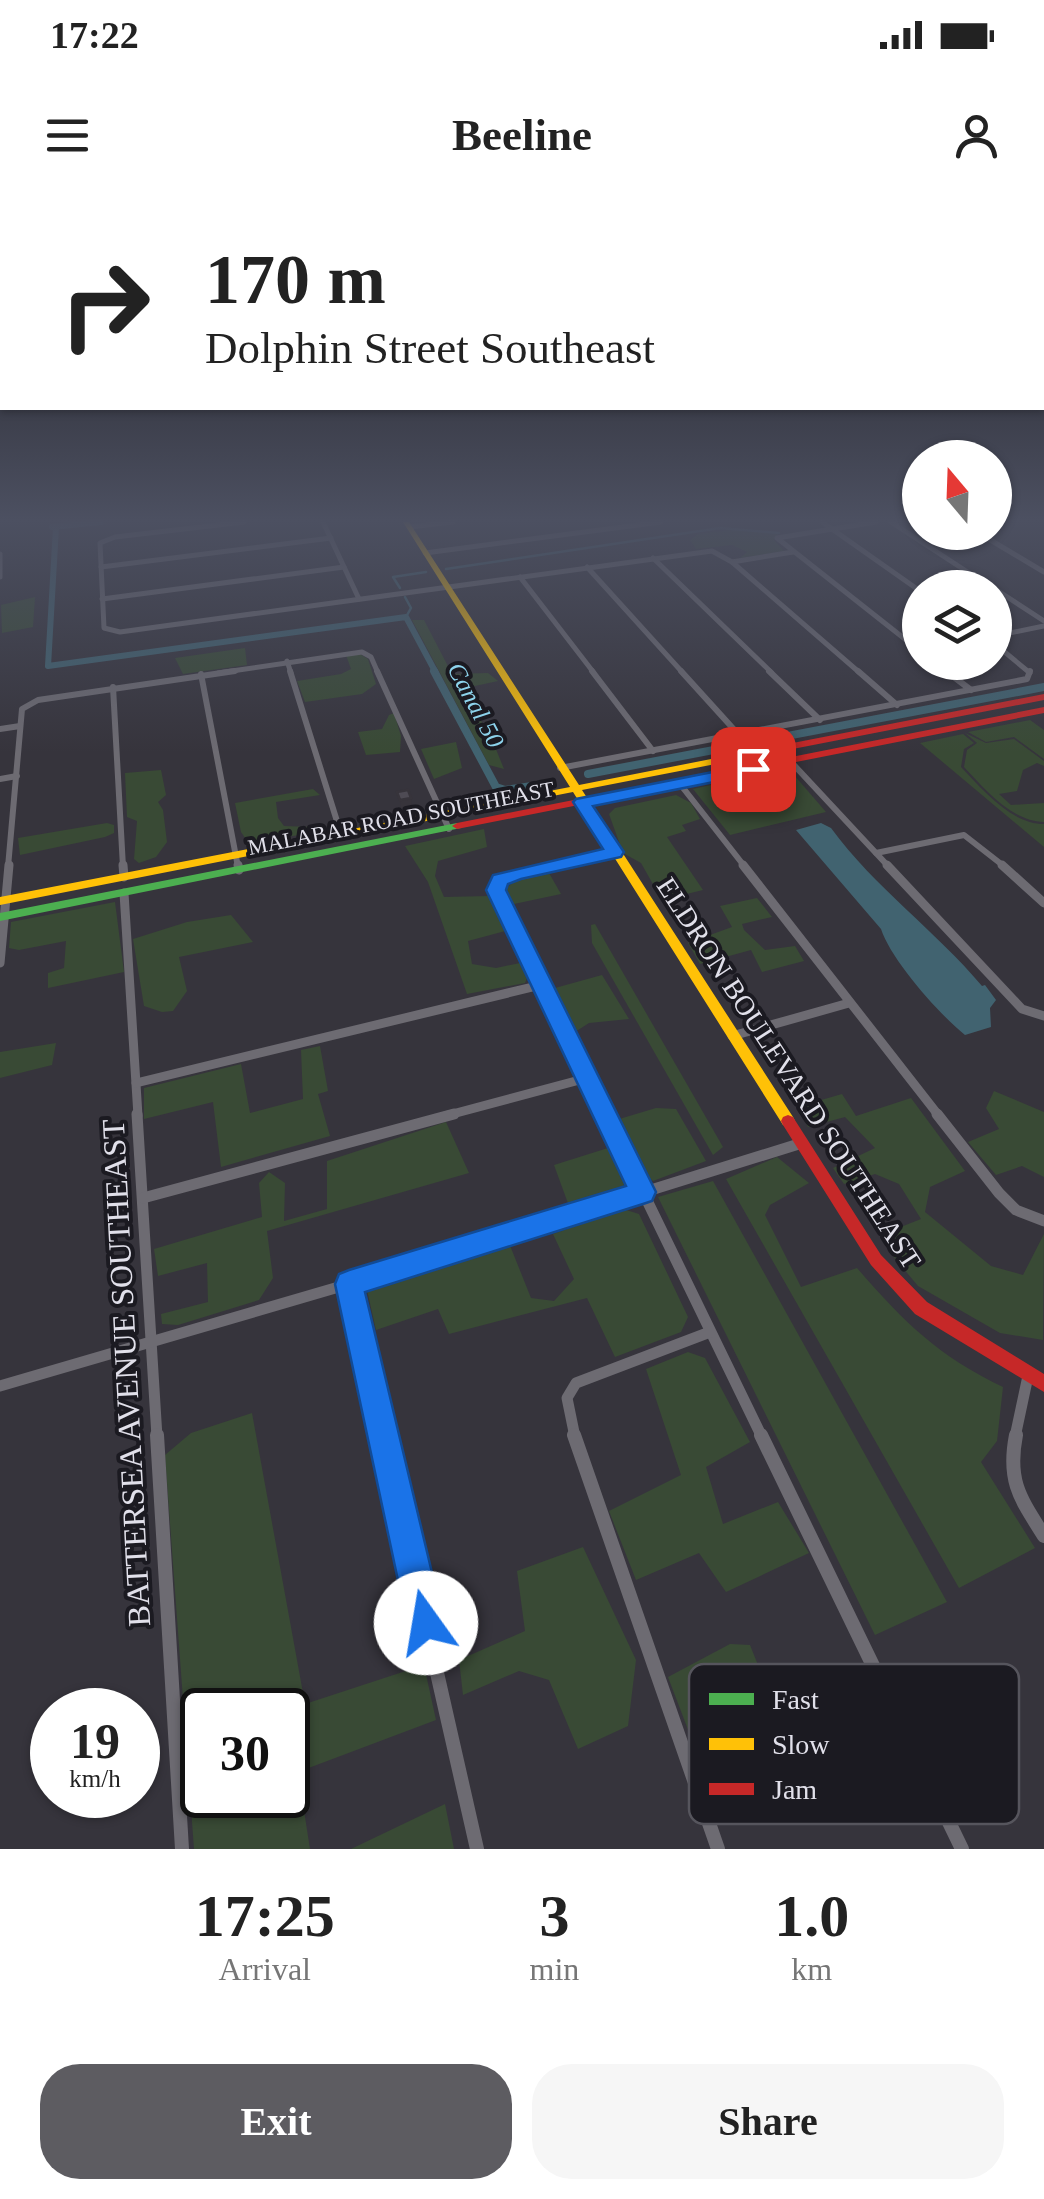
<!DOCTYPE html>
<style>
:root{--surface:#fff;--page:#f6f6f6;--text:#222;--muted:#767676;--accent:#5d5c61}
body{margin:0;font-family:"Times New Roman",serif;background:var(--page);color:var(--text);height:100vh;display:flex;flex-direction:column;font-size:38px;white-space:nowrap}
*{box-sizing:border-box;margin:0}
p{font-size:32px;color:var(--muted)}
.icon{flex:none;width:55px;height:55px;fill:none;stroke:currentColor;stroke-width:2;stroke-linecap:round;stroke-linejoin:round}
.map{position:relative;height:1649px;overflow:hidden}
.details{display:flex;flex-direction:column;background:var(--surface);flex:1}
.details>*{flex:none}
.hud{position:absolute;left:0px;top:0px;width:1045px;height:210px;box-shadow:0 2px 8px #0004;background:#fff;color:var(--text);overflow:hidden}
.needle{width:65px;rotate:341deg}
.tools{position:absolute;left:902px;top:240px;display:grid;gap:20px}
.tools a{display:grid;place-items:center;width:110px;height:110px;border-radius:50%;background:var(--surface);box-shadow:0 2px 8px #0004;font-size:50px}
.speed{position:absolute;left:30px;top:1488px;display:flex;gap:20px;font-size:50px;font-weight:700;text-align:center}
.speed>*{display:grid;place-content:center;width:130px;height:130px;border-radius:50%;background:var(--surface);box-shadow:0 2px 8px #0004;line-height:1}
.speed small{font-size:25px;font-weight:400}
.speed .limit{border:5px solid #111;border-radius:15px;background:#fff;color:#111}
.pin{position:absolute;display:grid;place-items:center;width:85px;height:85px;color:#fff;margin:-42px;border-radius:20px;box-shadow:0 5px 15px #0006}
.me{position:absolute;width:110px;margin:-55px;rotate:347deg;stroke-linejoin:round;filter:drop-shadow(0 0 8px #0008)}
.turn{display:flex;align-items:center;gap:35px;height:210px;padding:0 40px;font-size:45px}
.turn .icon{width:130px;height:130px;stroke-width:2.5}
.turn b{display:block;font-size:70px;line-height:85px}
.eta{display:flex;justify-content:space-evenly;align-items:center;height:170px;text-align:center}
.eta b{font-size:60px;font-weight:800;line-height:70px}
.button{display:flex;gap:20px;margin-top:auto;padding:20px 40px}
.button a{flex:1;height:115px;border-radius:40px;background:var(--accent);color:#fff;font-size:40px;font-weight:800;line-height:115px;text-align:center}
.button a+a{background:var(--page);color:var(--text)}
.status{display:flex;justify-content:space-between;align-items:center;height:70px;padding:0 50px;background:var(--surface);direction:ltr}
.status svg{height:28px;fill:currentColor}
header{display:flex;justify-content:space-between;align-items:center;height:130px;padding:0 40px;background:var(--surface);font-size:45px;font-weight:800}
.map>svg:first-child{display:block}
</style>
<div class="status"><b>17:22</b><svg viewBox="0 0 49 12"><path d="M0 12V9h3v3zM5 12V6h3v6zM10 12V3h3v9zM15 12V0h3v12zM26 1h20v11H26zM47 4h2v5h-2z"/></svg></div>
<header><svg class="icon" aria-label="menu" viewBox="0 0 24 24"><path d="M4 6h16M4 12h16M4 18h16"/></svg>Beeline<svg class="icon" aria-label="person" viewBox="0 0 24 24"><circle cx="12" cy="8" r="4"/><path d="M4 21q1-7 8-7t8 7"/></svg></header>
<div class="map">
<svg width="1044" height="1649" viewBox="0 0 1044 1649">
<rect width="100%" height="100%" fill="#36343c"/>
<g fill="#394a35" fill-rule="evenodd">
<polygon points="731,330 778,334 774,340 784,351 740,358 747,352 732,345 696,349 690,340 698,334"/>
<polygon points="35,397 33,427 2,433 1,405"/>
<polygon points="412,420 424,420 452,474 488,473 498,481 461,489 491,537 504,569 489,565"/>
<polygon points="245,448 247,465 183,474 175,458"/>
<polygon points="360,454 368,459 376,484 362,494 305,502 297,481 341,474 351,469 346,455"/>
<polygon points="394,513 401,536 400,552 366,555 358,532 382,529 389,515"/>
<polygon points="1030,520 1044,530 1044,559 1014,537 986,542 968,532"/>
<path d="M 965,533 L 986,543 L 1014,539 L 1044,561 L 1044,566 L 1037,563 L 1023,570 L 1017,591 L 999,594 L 1011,605 L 1044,603 L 1044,622 C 1012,622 984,588 964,567 L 967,550 L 977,543 Z"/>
<path d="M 963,534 L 974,543 L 964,549 L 961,567 C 982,589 1011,624 1044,624 L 1044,647 L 920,543 Z"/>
<polygon points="456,542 462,568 434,579 421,549"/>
<polygon points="788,568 826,612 730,635 693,589"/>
<polygon points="161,570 166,595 158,602 163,610 167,642 156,657 139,663 134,659 137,621 127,617 125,573"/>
<polygon points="313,589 320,595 276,602 278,618 284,626 311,627 307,634 248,642 241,632 235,603"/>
<polygon points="676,595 691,603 700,619 682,625 686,631 667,637 703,690 662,700 641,663 623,653 609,614 615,608"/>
<polygon points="107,623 114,625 114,633 105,637 20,655 18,638"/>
<polygon points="484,629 487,647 438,661 435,676 444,697 490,696 509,730 468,741 472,764 496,768 525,762 528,776 525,783 467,794 428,682 405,646"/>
<polygon points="549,673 561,694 514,704 505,689 516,680"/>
<polygon points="757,698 772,717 742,724 744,730 765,750 795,746 804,761 762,772 751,750 700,764 688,743 732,727 720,706"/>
<polygon points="115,702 124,772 48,788 48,773 64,768 66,741 19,750 9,748 11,722"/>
<polygon points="231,715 253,742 179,757 187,791 173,811 162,812 144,806 133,739 187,722"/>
<polygon points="595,724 723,947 713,955 592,743 591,725"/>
<polygon points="602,775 629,819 589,823 575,832 555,788"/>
<polygon points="56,843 52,865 0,878 0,852"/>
<polygon points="320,846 328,891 318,894 330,936 221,967 213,902 144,919 144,888 241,864 250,913 303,899 301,850"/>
<polygon points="994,891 1044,912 1044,977 1022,966 996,975 968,942 999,929 986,908"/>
<polygon points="842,894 856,916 911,898 965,971 930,987 925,1012 991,1066 1023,1075 1044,1034 1043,1140 1000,1133 918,1086 888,1050 883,1034 921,1019 899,984 875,974 844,984 833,968 875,948 845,917 808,927 797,907"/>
<polygon points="656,908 676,909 706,961 653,981 639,970 616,920"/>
<polygon points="446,922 469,973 267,1031 273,1078 259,1100 178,1125 162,1124 161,1114 208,1102 207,1063 158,1076 154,1049 262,1017 259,983 269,972 285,983 284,1021 327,1009 327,961"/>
<polygon points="608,948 626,980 622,989 569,1006 554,965"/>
<path d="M 777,957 L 809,983 L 770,1005 L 765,1015 L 801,1087 L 857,1068 C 904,1122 938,1156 1003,1187 L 997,1241 L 981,1262 L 1035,1348 L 959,1388 L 726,979 Z"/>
<polygon points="713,981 947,1402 875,1435 658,997"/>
<polygon points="623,1009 639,1014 688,1117 681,1132 615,1157 587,1098 449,1134 438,1109 376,1130 367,1090 509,1043 531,1098 554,1101 574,1079 553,1034"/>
<polygon points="688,1152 705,1158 750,1242 706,1267 723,1324 778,1302 809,1353 726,1392 699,1353 636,1380 609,1311 681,1275 646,1169"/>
<path d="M 252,1213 L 305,1504 L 424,1465 L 436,1520 L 298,1572 L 310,1649 L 194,1649 L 165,1255 L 191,1233 ZM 202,1510 L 288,1510 L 288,1595 L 202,1595 Z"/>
<polygon points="583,1347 636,1460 628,1526 578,1549 549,1480 519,1471 463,1495 459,1460 525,1431 517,1371"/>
<polygon points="730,1444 750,1445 777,1513 698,1556 668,1477"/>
<polygon points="445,1604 454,1649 351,1649"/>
</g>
<path fill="#416370" d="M 821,623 L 831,628 C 875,688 935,730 982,786 L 985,785 L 996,800 L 990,808 L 991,827 L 965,835 C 939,814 891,760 881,729 L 796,630 Z"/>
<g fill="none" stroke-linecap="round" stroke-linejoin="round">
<g stroke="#416370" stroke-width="2.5">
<polyline points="446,369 720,328 779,333"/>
<polyline points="400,388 393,377 426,372"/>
<polyline points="405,397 411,408 406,417"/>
</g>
<g stroke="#416370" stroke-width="6">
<polyline points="52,327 101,322"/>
<polyline points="56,327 48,466 406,417 436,473"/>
</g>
<g stroke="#416370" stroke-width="8">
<polyline points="434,471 496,587 505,590 545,584"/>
<polyline points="588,574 1044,487"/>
</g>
<g stroke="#6d6b72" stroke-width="5">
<polyline points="244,322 115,337 100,343 104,428 120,432 712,351 732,362 860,473"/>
<polyline points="323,322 359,399"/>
<polyline points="822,322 920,391"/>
<polyline points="876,322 777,338 920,451"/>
<polyline points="891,322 992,388"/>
<polyline points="409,327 453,322"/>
<polyline points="977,332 1044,372"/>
<polyline points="425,353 661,322"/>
<polyline points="0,354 0,377"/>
<polyline points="653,358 772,473"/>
<polyline points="732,362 793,352"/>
<polyline points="101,367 331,338"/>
<polyline points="587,367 683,473"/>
<polyline points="520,377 594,473"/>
<polyline points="995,389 1044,421"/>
<polyline points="102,399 344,367"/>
<polyline points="995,436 1044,426"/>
<polyline points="995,444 1030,473"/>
<polyline points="287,461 291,473"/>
<polyline points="935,462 950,473"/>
<polyline points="218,473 362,452 371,457 378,473"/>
</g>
<g stroke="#6d6b72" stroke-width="6">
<polyline points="290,471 341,634"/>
<polyline points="377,471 449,629"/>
<polyline points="592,471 653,551"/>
<polyline points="681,471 739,535"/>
<polyline points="769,471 820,520"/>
<polyline points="858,471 897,505"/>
<polyline points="946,471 971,490"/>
<polyline points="201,474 238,667"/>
<polyline points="113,487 123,667"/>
<polyline points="0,529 20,526"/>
<polyline points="779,549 889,667"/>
<polyline points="560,568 1027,479 1030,471"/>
<polyline points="0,579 17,576"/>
<polyline points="680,584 745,667"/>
<polyline points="876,653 964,635 1005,667"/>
<polyline points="8,667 22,509 38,500 235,471"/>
<polyline points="555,667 614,653"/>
</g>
<g stroke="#6d6b72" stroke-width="9">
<polyline points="123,665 124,677"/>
<polyline points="238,665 239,670"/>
<polyline points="565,665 500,680 496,689 606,916"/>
<polyline points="743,665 939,916"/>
<polyline points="887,665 1022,809 1044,816"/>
<polyline points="1002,665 1044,703"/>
<polyline points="124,693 138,916"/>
<polyline points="0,763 9,665"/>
<polyline points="732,836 849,803"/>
<polyline points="136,883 541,785"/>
<polyline points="445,916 587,878"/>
</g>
<g stroke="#6d6b72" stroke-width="11">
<polyline points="137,914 157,1237"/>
<polyline points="605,914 762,1237"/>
<polyline points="937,914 999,993 1016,1010 1044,1021"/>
<polyline points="143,998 454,914"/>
<polyline points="349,1084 384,1237"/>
<polyline points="0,1186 349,1084 802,943"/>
<polyline points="575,1237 567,1198 576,1183 710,1132"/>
<polyline points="1015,1237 1028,1176"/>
</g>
<g stroke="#6d6b72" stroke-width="14">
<polyline points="157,1235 182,1649"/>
<polyline points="383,1235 477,1649"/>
<polyline points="574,1235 718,1649"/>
<polyline points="761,1235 962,1649"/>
<path d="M 1016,1235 C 1007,1281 1020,1298 1044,1336"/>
</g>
<polygon fill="#4caf50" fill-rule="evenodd" points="457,623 462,626 461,628 0,721 0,713"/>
<polygon fill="#ffc107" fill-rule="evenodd" points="403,322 409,322 579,585 762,549 767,552 762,555 582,590 793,917 795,921 793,925 788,927 783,925 573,592 0,705 0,697 570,587"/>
<g fill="#c62828" fill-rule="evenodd">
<polygon points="1044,494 1044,500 762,555 757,552 762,549"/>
<polygon points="1044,507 1044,513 457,629 452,626 457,623"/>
<polygon points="788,915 793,917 881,1055 927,1102 1044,1174 1044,1192 915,1114 871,1065 783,925 781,921 783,917"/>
</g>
</g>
<polygon fill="#37343b" points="411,598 412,606 401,608 400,600"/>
<polygon fill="#4e4b54" stroke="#37343b" stroke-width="2.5" points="408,590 411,598 400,600 397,592"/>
<linearGradient id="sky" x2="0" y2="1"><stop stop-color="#1e1d21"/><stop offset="0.58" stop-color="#4c5061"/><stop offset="1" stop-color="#4c5061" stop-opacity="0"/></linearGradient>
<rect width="1044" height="552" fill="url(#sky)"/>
<polygon fill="#1a73e8" stroke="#114b97" stroke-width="2.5" points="753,564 762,569 759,573 593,606 624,652 621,657 521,679 508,684 506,690 656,992 652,1001 643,1004 365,1092 444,1423 438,1436 426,1441 413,1436 407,1423 335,1084 339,1074 349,1070 626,986 486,690 493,675 603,649 573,602 576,599"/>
<g text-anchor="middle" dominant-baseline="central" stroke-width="8" stroke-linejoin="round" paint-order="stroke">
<g font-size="22" fill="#e1e0ea" stroke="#1b1a21">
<text transform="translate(401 618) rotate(-11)">MALABAR ROAD SOUTHEAST</text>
</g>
<g font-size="25" font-style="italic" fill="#8dd3ec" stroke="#1b1a21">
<text transform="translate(476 505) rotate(62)">Canal 50</text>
</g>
<g font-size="28" fill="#e1e0ea" stroke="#1b1a21">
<text transform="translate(789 873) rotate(57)">ELDRON BOULEVARD SOUTHEAST</text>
</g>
<g font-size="32" fill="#e1e0ea" stroke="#1b1a21">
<text transform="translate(126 1173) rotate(-93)">BATTERSEA AVENUE SOUTHEAST</text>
</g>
</g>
<rect x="689" y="1464" width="330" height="160" rx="15" fill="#1b1a21" stroke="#56555d" stroke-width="2.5"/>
<rect x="709" y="1493" width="45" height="12" fill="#4caf50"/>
<rect x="709" y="1538" width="45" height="12" fill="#ffc107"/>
<rect x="709" y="1583" width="45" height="12" fill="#c62828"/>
<g font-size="28" fill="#e1e0ea">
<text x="772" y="1509">Fast</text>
<text x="772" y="1554">Slow</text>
<text x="772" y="1599">Jam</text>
</g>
</svg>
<div class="tools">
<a><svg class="needle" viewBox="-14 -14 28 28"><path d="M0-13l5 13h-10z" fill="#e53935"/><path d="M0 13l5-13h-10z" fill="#767676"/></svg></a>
<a><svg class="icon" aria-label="layers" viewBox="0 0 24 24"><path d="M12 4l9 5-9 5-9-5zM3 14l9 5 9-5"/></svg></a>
</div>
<div class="speed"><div>19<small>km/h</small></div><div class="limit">30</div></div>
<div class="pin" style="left:753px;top:569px;background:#d93025"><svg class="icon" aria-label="arrive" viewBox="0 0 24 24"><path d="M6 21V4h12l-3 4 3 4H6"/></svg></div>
<svg class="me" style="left:426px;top:1423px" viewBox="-20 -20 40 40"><circle r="19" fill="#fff"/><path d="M0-13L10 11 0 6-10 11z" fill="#1a73e8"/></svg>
<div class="hud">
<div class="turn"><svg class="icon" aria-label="right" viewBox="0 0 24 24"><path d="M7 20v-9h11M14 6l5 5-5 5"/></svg><div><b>170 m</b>Dolphin Street Southeast</div></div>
</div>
</div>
<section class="details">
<div class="eta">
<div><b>17:25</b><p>Arrival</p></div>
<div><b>3</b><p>min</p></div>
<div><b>1.0</b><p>km</p></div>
</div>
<div class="button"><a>Exit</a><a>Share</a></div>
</section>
